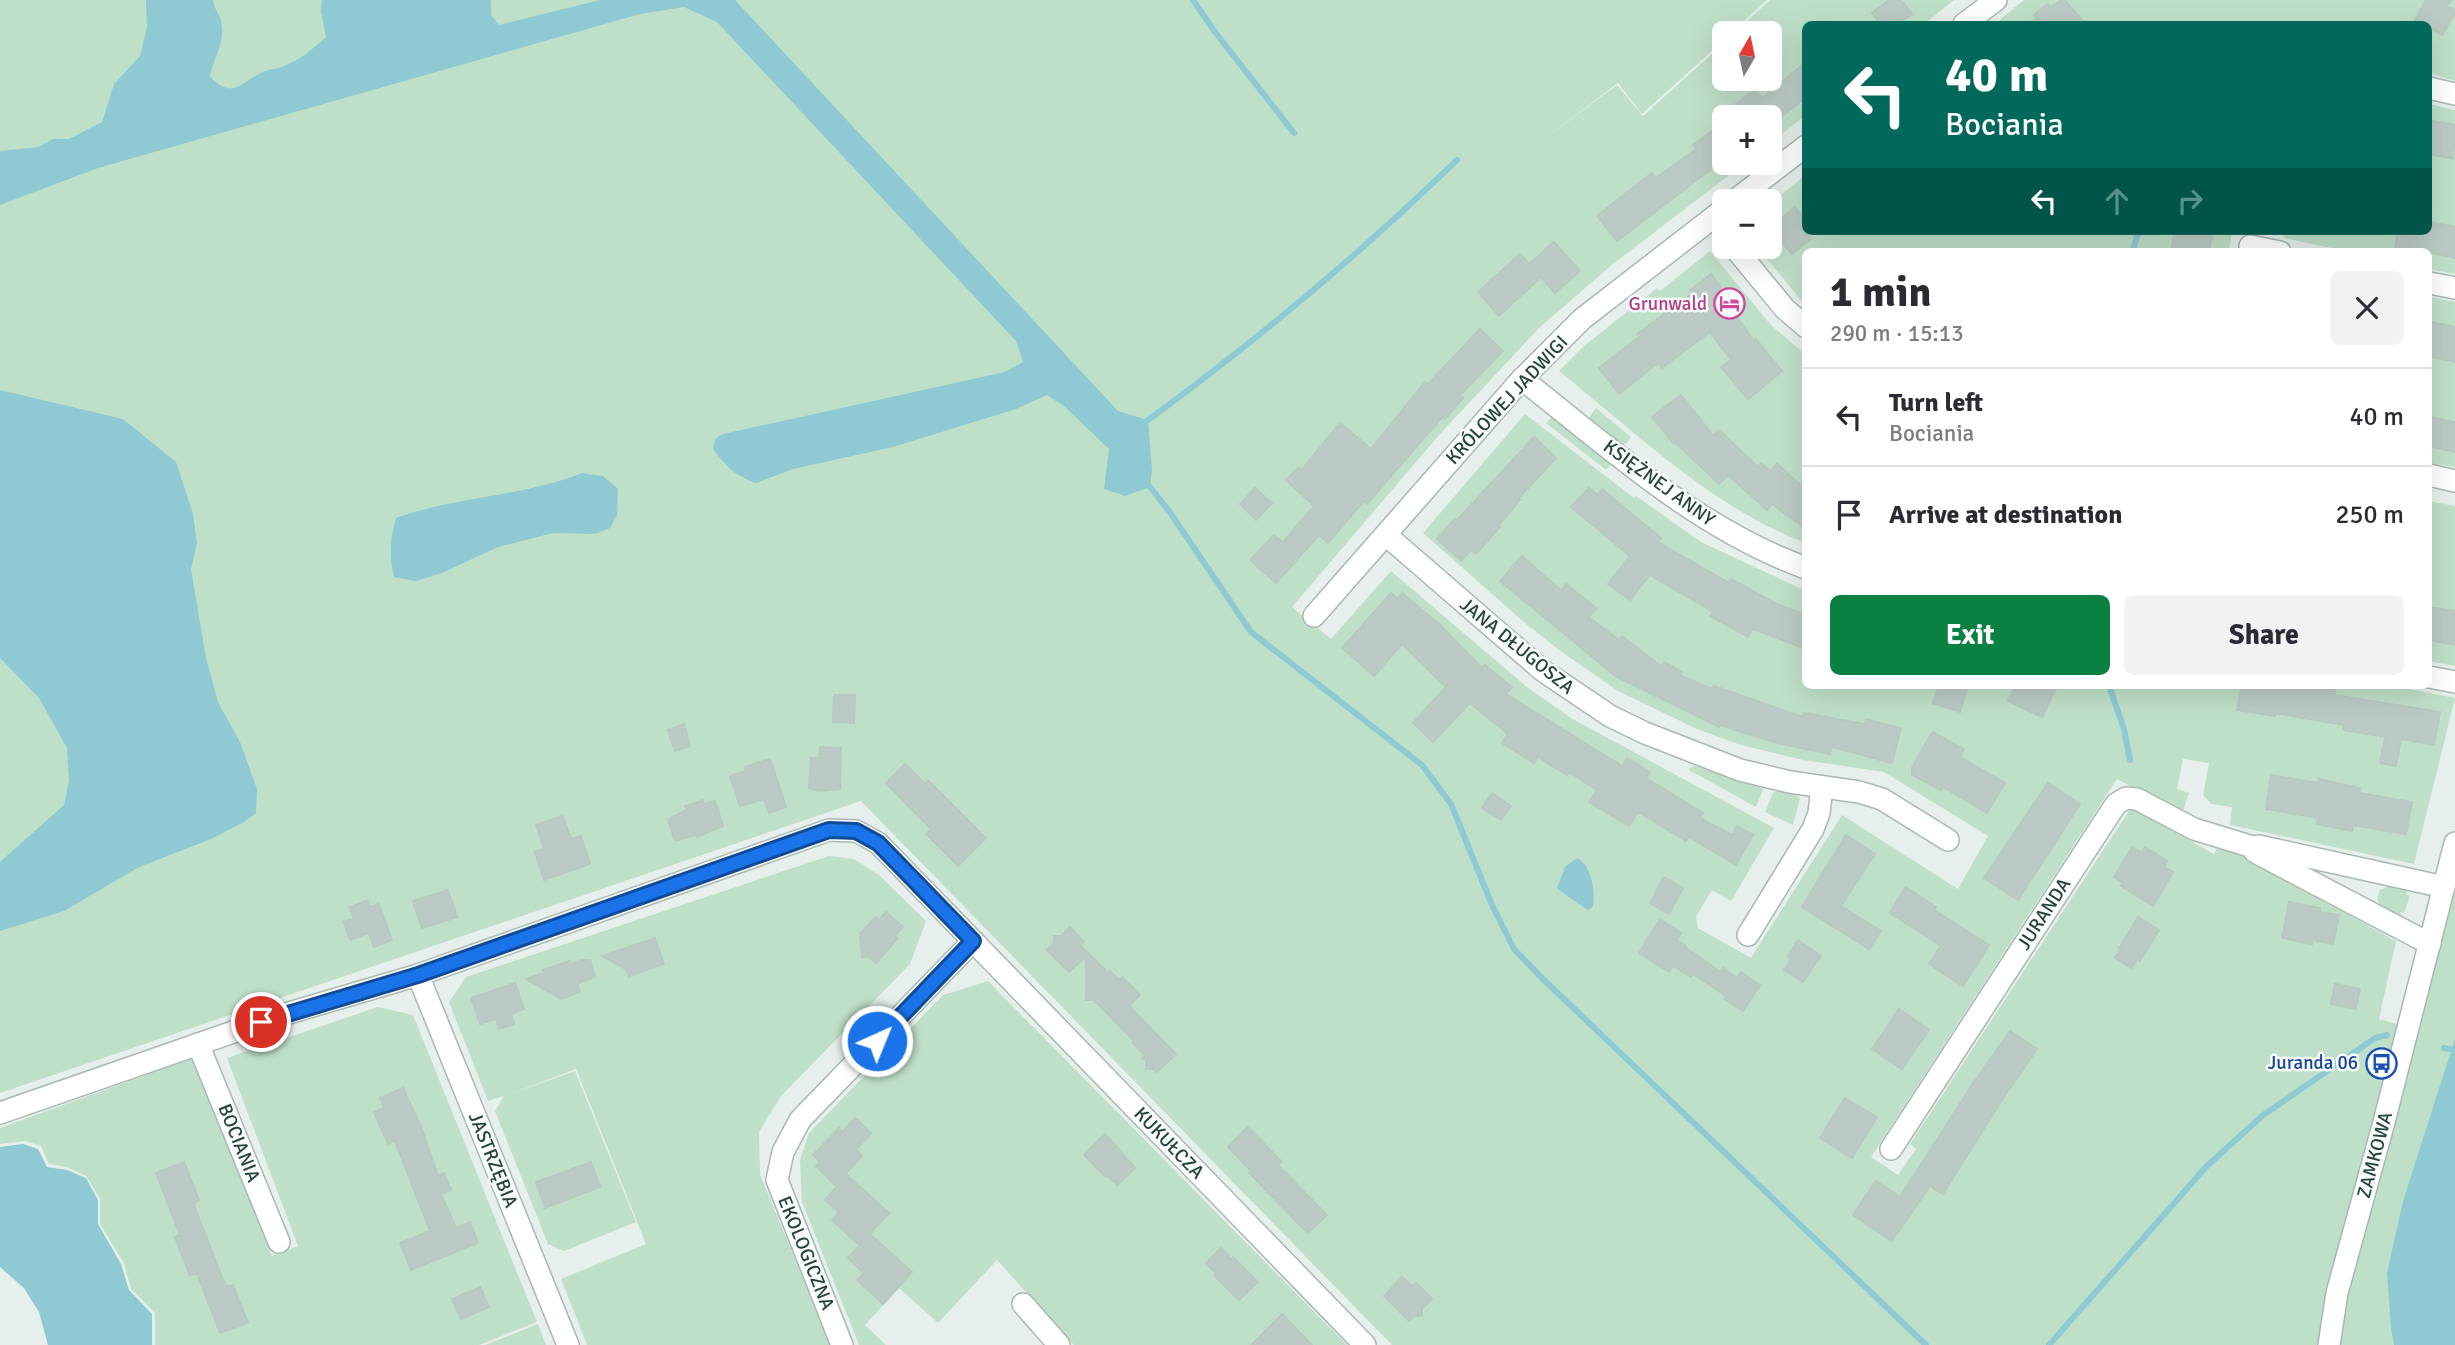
<!DOCTYPE html>
<meta charset="utf-8">
<style>
:root{--surface:#fff;--page:#f2f2f3;--text:#2b2b33;--muted:#7c7c81;--line:#e1e1e2;--accent:#0b8043}
body{margin:0;font-family:Signika,sans-serif;background:var(--page);color:var(--text);height:100vh;display:flex;flex-direction:column;font-size:26px;white-space:nowrap}
*{box-sizing:border-box;margin:0}
p{font-size:23px;color:var(--muted)}
.icon{flex:none;width:38px;height:38px;fill:none;stroke:currentColor;stroke-width:2;stroke-linecap:round;stroke-linejoin:round}
.map{position:relative;flex:1;overflow:hidden}
.panel{position:absolute;left:1802px;top:248px;width:630px;height:441px;display:flex;flex-direction:column;background:var(--surface);border-radius:10px;box-shadow:0 7px 28px #0002}
.panel>*{flex:none}
.guide{position:absolute;left:1802px;top:21px;width:630px;height:214px;border-radius:10px;box-shadow:0 7px 28px #0002;background:#00695c;color:#fff;overflow:hidden}
.needle{width:46px;rotate:9deg}
.controls{position:absolute;left:1712px;top:21px;display:grid;gap:14px}
.controls a{display:grid;place-items:center;width:70px;height:70px;border-radius:10px;background:var(--surface);box-shadow:0 7px 28px #0002;font-size:35px}
.pin{position:absolute;display:grid;place-items:center;width:60px;height:60px;color:#fff;margin:-30px;border:4px solid #fff;border-radius:50%;box-shadow:0 2px 7px #0007}
.me{position:absolute;width:77px;margin:-38px;rotate:44deg;stroke-linejoin:round;filter:drop-shadow(0 0 5px #0008)}
.turn{display:flex;align-items:center;gap:24px;height:147px;padding:0 28px;font-size:32px}
.turn .icon{width:91px;height:91px;stroke-width:2.5}
.turn b{display:block;font-size:49px;line-height:60px}
.lanes{display:flex;align-items:center;height:66px;padding:0 28px;background:#0003;justify-content:center;gap:35px;direction:ltr}
.lanes .off{opacity:.35}
.round{display:grid;place-items:center;flex:none;width:74px;height:74px;border-radius:10px;background:var(--page)}
.overview{display:flex;align-items:center;justify-content:space-between;height:119px;padding:0 28px}
h1{font-size:42px;font-weight:700;line-height:52px}
.cta{display:flex;gap:14px;margin-top:auto;padding:14px 28px}
.cta a{flex:1;height:80px;border-radius:10px;background:var(--accent);color:#fff;font-size:28px;font-weight:700;line-height:80px;text-align:center}
.cta a+a{background:var(--page);color:var(--text)}
ul{padding:0;list-style:none}
li{display:flex;align-items:center;gap:21px;height:98px;padding:0 28px;border-top:2px solid var(--line)}
li div{flex:1}
li b{display:block;font-size:26px}
li em{font-style:normal}
.map>svg:first-child{display:block}
</style>
<div class="map">
<svg width="2455" height="1345" viewBox="0 0 2455 1345">
<rect width="100%" height="100%" fill="#e6efeb"/>
<g fill="#bfe0c8">
<polygon points="0,0 1767,0 1731,33 1724,33 1724,40 1642,114 1618,83 1542,141 1617,85 1643,116 1724,43 1724,79 1769,79 1769,33 1734,33 1770,0 1954,0 1924,24 1806,24 1806,115 1769,144 1769,117 1724,117 1724,163 1745,163 1613,264 1540,327 1440,434 1292,607 1331,639 1391,571 1527,687 1571,718 1774,828 1731,901 1712,890 1696,917 1698,928 1751,958 1842,815 1958,889 1988,836 1884,772 1803,760 1741,745 1697,729 1618,691 1559,650 1525,623 1423,533 1525,414 1634,498 1636,496 1701,542 1806,591 1806,686 2395,686 2455,698 2414,864 2230,825 2232,807 2211,804 2203,795 2209,763 2183,759 2177,789 2189,793 2182,814 2117,779 1871,1157 1898,1175 1916,1149 1910,1144 2131,808 2214,854 2220,844 2396,941 2379,1019 2396,1024 2416,1022 2422,1016 2455,891 2455,1345 1392,1345 861,801 0,1093"/>
<polygon points="2024,0 2455,0 2455,81 2429,73 2429,24 1995,24"/>
<polygon points="2429,104 2455,110 2455,274 2429,269 2429,252 2351,252 2284,238 2281,231 2429,231"/>
<polygon points="1806,175 1806,231 2232,231 2229,252 1806,252 1806,306 1757,247 1769,247 1769,204"/>
<path d="M 1710,251 L 1771,325 L 1806,355 L 1806,543 C 1714,509 1635,432 1559,371 L 1584,346 L 1657,288 L 1660,291 Z"/>
<polygon points="2429,297 2455,302 2455,467 2429,463"/>
<polygon points="1596,408 1631,437 1626,444 1622,444 1590,420 1590,416"/>
<polygon points="1553,416 1610,459 1610,465 1606,470 1546,423"/>
<polygon points="2429,501 2455,506 2455,666 2429,661"/>
<polygon points="1696,766 1762,788 1763,790 1756,807 1689,770 1691,767"/>
<polygon points="1777,791 1795,794 1800,798 1793,825 1765,812 1773,793"/>
<polygon points="829,856 854,859 879,875 926,921 910,964 781,1096 759,1132 760,1175 831,1345 587,1345 561,1279 646,1244 576,1069 510,1094 575,1071 636,1222 564,1251 548,1244 495,1111 504,1096 488,1101 449,1002 466,977"/>
<path d="M 2389,886 L 2407,891 L 2406,894 L 2410,896 L 2404,913 L 2401,912 L 2399,916 C 2387,910 2372,906 2380,890 Z"/>
<polygon points="988,981 1347,1345 1074,1345 997,1260 938,1323 899,1288 865,1325 886,1345 859,1345 802,1202 800,1160 809,1133 943,995"/>
<polygon points="378,1007 413,1015 537,1322 479,1345 155,1345 155,1313 131,1289 124,1263 100,1224 100,1199 86,1176 67,1167 49,1164 41,1146 25,1141 0,1144 0,1128 193,1058 272,1256 298,1246 227,1058"/>
<polygon points="538,1324 546,1345 485,1345"/>
</g>
<g fill="#8ec9d4">
<path d="M 146,0 L 213,0 C 214,10 222,17 222,27 C 224,44 213,60 210,76 C 232,101 241,82 263,72 C 269,69 278,69 284,66 C 301,59 313,49 326,37 L 321,12 L 322,0 L 491,0 L 491,15 L 499,25 L 600,0 L 735,0 L 1118,411 L 1148,420 L 1152,470 L 1150,487 L 1125,496 L 1104,489 L 1109,449 L 1065,407 L 1047,395 L 1016,409 L 893,447 L 793,469 L 756,483 C 734,475 727,467 713,449 L 715,439 L 723,434 L 1005,372 L 1023,362 L 1016,341 L 717,22 L 684,7 L 640,14 L 98,168 L 0,205 L 0,151 L 39,147 L 53,139 L 69,139 L 102,122 L 114,84 L 140,56 L 147,27 Z"/>
<polygon points="0,390 123,419 176,462 193,514 197,543 191,569 206,658 218,702 240,742 257,789 256,813 244,822 211,839 139,867 64,911 0,931 0,862 64,805 69,781 67,748 39,698 0,658"/>
<path d="M 582,473 L 603,476 L 618,489 L 617,515 L 610,528 L 595,534 L 553,533 L 498,547 L 442,573 L 416,581 L 394,577 C 389,556 390,539 396,518 C 457,496 522,497 582,473 Z"/>
<path d="M 1577,858 C 1592,866 1595,891 1593,906 L 1589,910 C 1585,909 1560,891 1557,888 L 1565,867 Z"/>
<polygon points="2455,1039 2455,1345 2394,1345 2391,1328 2387,1273 2403,1201"/>
<polygon points="23,1144 38,1149 47,1167 67,1170 86,1178 98,1200 98,1224 121,1264 129,1290 152,1314 152,1345 48,1345 39,1312 24,1288 0,1267 0,1147"/>
</g>
<g fill="none" stroke-linecap="round" stroke-linejoin="round">
<g stroke="#8ec9d4" stroke-width="6">
<polyline points="1193,0 1215,32 1294,133"/>
<polyline points="2132,252 2139,231"/>
<path d="M 1148,420 C 1259,339 1359,255 1457,160"/>
<polyline points="1150,487 1169,511 1251,632 1422,765 1451,804 1492,905 1514,949 1542,978 1926,1345"/>
<polyline points="2109,686 2124,729 2130,760"/>
<polyline points="2444,1048 2450,1049"/>
<polyline points="2049,1345 2206,1167 2262,1116 2375,1038 2387,1035"/>
</g>
</g>
<g fill="#bbcac4" stroke="#b8c9c2" stroke-width="2">
<polygon points="1889,0 1901,0 1912,14 1897,24 1881,24 1872,13"/>
<polygon points="2060,0 2065,0 2085,24 2029,24 2037,18 2034,15 2048,4 2051,8"/>
<polygon points="2426,0 2451,0 2447,6 2455,10 2455,13 2442,35 2429,28 2429,24 2423,24 2415,20"/>
<polygon points="1806,62 1806,97 1769,127 1769,117 1746,117 1736,104 1755,90 1762,98"/>
<polygon points="2429,120 2455,125 2453,159 2429,154"/>
<polygon points="1712,131 1724,147 1724,162 1706,173 1617,241 1597,216 1652,173 1656,178 1696,149 1693,145"/>
<polygon points="1795,207 1806,220 1806,234 1811,239 1792,254 1770,228"/>
<polygon points="2429,222 2455,227 2455,258 2429,252 2394,252 2398,231 2429,231"/>
<polygon points="2175,231 2213,231 2209,252 2171,252"/>
<polygon points="1554,242 1580,271 1555,293 1541,277 1499,316 1478,292 1520,254 1529,264"/>
<polygon points="1711,274 1723,290 1726,287 1742,308 1735,314 1754,341 1756,339 1782,371 1748,399 1721,367 1731,360 1710,332 1662,368 1658,363 1619,394 1599,368 1639,337 1637,334 1693,293 1690,290"/>
<polygon points="2431,322 2455,327 2455,362 2429,356"/>
<polygon points="1480,329 1503,351 1460,395 1463,398 1445,419 1442,417 1367,504 1364,501 1328,543 1319,535 1276,583 1250,560 1274,535 1283,542 1314,506 1286,480 1298,468 1301,471 1340,423 1371,449 1425,382 1428,384"/>
<polygon points="1681,395 1713,435 1719,430 1758,467 1761,463 1770,471 1777,464 1806,490 1806,529 1772,504 1767,510 1728,475 1719,484 1676,443 1674,444 1652,417"/>
<polygon points="2429,417 2455,422 2455,452 2429,446"/>
<polygon points="1534,437 1556,458 1518,499 1520,500 1498,526 1500,527 1476,554 1471,550 1461,561 1437,539 1455,519 1456,521"/>
<polygon points="1255,488 1272,503 1256,520 1240,504"/>
<polygon points="1589,488 1597,495 1602,489 1661,538 1658,542 1729,583 1731,579 1777,604 1806,615 1806,649 1753,629 1748,637 1710,616 1713,612 1650,575 1630,600 1608,584 1630,556 1571,507"/>
<polygon points="1522,556 1562,591 1566,584 1596,608 1589,617 1619,640 1622,636 1662,667 1664,662 1682,672 1680,675 1712,689 1714,686 1803,717 1804,713 1865,724 1866,719 1901,728 1892,763 1832,747 1830,754 1777,743 1720,725 1719,727 1615,676 1500,581"/>
<polygon points="1391,593 1397,599 1402,593 1439,624 1482,668 1485,665 1512,687 1506,694 1622,766 1627,758 1650,772 1646,778 1703,813 1700,818 1732,835 1737,826 1753,835 1736,865 1689,837 1686,841 1638,812 1629,826 1589,802 1597,790 1569,772 1567,775 1538,757 1534,763 1502,743 1508,734 1470,703 1433,742 1413,723 1446,687 1402,644 1374,676 1342,648"/>
<polygon points="2429,607 2455,611 2455,645 2429,640"/>
<polygon points="1939,686 1968,686 1960,712 1933,703"/>
<polygon points="2015,686 2057,686 2042,717 2008,701"/>
<polygon points="2241,686 2318,686 2335,689 2334,695 2440,712 2434,745 2401,739 2396,766 2380,763 2385,737 2343,730 2344,725 2275,713 2275,716 2237,710"/>
<polygon points="834,695 855,695 854,723 833,722"/>
<polygon points="684,724 690,746 675,751 668,730"/>
<polygon points="1932,732 1964,749 1960,757 2005,783 1987,813 1943,787 1941,790 1912,775 1912,768"/>
<polygon points="820,747 841,748 840,789 819,791 809,788 811,758 819,758"/>
<polygon points="770,759 786,807 769,813 764,799 740,806 730,776 746,771 745,767"/>
<polygon points="905,764 925,784 928,780 986,838 958,866 926,834 931,829 886,783"/>
<polygon points="2271,775 2318,783 2319,779 2360,788 2359,793 2412,802 2406,834 2353,825 2352,831 2317,824 2318,818 2266,809"/>
<polygon points="2048,783 2080,804 2018,900 1984,878"/>
<polygon points="1492,793 1511,806 1501,820 1482,808"/>
<polygon points="703,800 704,804 715,801 723,826 697,837 696,835 675,841 668,819 687,810 685,806"/>
<polygon points="563,816 571,839 581,836 590,864 544,880 535,852 544,849 536,825"/>
<polygon points="1846,835 1875,854 1841,906 1881,931 1869,949 1802,907"/>
<polygon points="2132,847 2142,853 2145,847 2167,861 2164,867 2173,872 2153,906 2121,886 2123,883 2114,877"/>
<polygon points="1664,877 1683,888 1669,914 1650,903"/>
<polygon points="1906,887 1936,907 1934,910 1989,945 1963,986 1929,964 1941,946 1890,913"/>
<polygon points="448,890 457,917 422,928 413,901"/>
<polygon points="368,900 370,907 379,904 392,940 374,947 369,933 350,940 344,922 354,919 350,907"/>
<polygon points="2289,902 2320,908 2320,912 2339,915 2333,944 2312,940 2312,944 2282,938"/>
<polygon points="886,912 903,927 895,935 898,938 876,963 869,956 862,957 860,934 875,917 879,920"/>
<polygon points="2138,917 2159,930 2140,961 2137,959 2132,968 2115,958 2121,949 2119,948"/>
<polygon points="1660,919 1681,933 1677,940 1686,946 1685,947 1721,972 1723,968 1737,978 1741,972 1760,985 1743,1011 1724,999 1726,996 1693,974 1691,977 1673,966 1669,972 1639,953"/>
<polygon points="1070,927 1084,942 1080,945 1108,973 1110,971 1119,980 1122,977 1140,995 1129,1006 1176,1054 1157,1072 1153,1069 1146,1069 1146,1061 1142,1058 1145,1055 1133,1043 1135,1042 1094,1000 1086,1000 1086,956 1069,972 1047,950 1054,943 1054,936 1061,936"/>
<polygon points="655,938 664,964 629,976 626,969 602,956"/>
<polygon points="1798,940 1821,956 1803,982 1784,970 1791,959 1788,956"/>
<polygon points="583,960 590,960 595,977 577,984 580,992 561,999 526,979 544,973 543,970 569,961 570,964"/>
<polygon points="515,983 524,1009 511,1014 514,1024 499,1029 496,1019 480,1024 471,998"/>
<polygon points="2335,984 2360,989 2356,1009 2331,1004"/>
<polygon points="1899,1009 1929,1030 1902,1069 1872,1049"/>
<polygon points="2010,1031 2037,1049 2000,1103 1943,1194 1930,1186 1892,1241 1853,1215 1876,1181 1900,1197 1972,1085"/>
<polygon points="403,1088 422,1129 438,1176 444,1173 451,1190 441,1194 456,1228 470,1222 478,1243 411,1270 400,1243 430,1231 395,1141 388,1144 374,1112 384,1108 380,1098"/>
<polygon points="1845,1098 1877,1117 1852,1158 1820,1138"/>
<polygon points="855,1118 871,1133 856,1149 862,1156 835,1185 816,1166 820,1162 813,1155 839,1128 843,1131"/>
<polygon points="1248,1127 1281,1161 1278,1165 1327,1215 1308,1233 1249,1173 1251,1171 1228,1147"/>
<polygon points="1105,1134 1135,1168 1117,1185 1108,1176 1106,1177 1084,1155"/>
<polygon points="184,1162 199,1200 193,1203 226,1287 233,1285 248,1323 220,1333 197,1273 190,1276 175,1237 180,1235 156,1173"/>
<polygon points="591,1162 600,1187 545,1208 536,1182"/>
<polygon points="847,1175 889,1213 859,1245 832,1220 839,1212 825,1200"/>
<polygon points="870,1234 912,1272 883,1304 857,1280 864,1273 848,1258"/>
<polygon points="1221,1248 1231,1259 1233,1257 1258,1282 1239,1300 1214,1275 1216,1273 1206,1263"/>
<polygon points="1402,1277 1412,1286 1416,1283 1432,1299 1422,1309 1422,1316 1414,1316 1409,1321 1384,1296"/>
<polygon points="480,1287 489,1307 461,1319 452,1299"/>
<polygon points="1282,1314 1312,1345 1251,1345"/>
</g>
<g fill="none" stroke-linecap="round" stroke-linejoin="round">
<defs>
<g id="minor">
<polyline points="1964,24 1996,0"/>
<polyline points="2429,88 2455,94"/>
<polyline points="1734,201 1806,146"/>
<polyline points="2250,246 2280,252"/>
<polyline points="1734,247 1785,309 1806,327"/>
<polyline points="2429,283 2455,288"/>
<path d="M 1522,379 C 1611,449 1698,529 1806,568"/>
<polyline points="2429,475 2455,481"/>
<polyline points="1386,535 1542,670 1610,716 1645,733 1740,770 1790,782 1859,792 1882,799 1948,840"/>
<polyline points="1314,616 1522,379 1582,319 1724,209"/>
<polyline points="2429,677 2455,682"/>
<polyline points="1748,935 1813,829 1819,813 1822,787"/>
<polyline points="2430,944 2255,852 2253,847 2259,846 2444,887"/>
<polyline points="418,975 568,1345"/>
<polyline points="198,1044 279,1242"/>
<polyline points="0,1113 282,1015 418,975 829,830 856,831 878,843 1365,1345"/>
<polyline points="1891,1149 2116,804 2126,798 2137,799 2194,829 2253,847"/>
<polyline points="1023,1304 1059,1345"/>
<polyline points="842,1345 777,1180 783,1152 800,1120 973,941"/>
<polyline points="2329,1345 2337,1293 2384,1122 2455,843"/>
</g>
</defs>
<use href="#minor" stroke="#a8b8b2" stroke-width="24"/>
<use href="#minor" stroke="#fff" stroke-width="21"/>
</g>
<g fill="none" stroke-linecap="round" stroke-linejoin="round">
<defs>
<polyline id="route" points="261,1022 418,975 829,830 856,831 878,843 973,941 877,1041"/>
</defs>
<use href="#route" stroke="#114b97" stroke-width="18"/>
<use href="#route" stroke="#1a73e8" stroke-width="12"/>
</g>
<defs>
<symbol id="hotel-ring" viewBox="-11 -11 22 22"><circle r="9.5" fill="#f7fbf9" stroke="#d1479c" stroke-width="1.5"/><path d="M-6-4.5h1.5V1H6V5H4.5V3h-9V5H-6ZM-4 0a1.8 1.8 0 1 1 3.6 0ZM.5 0V-2.5h3Q6-2.5 6 0Z" fill="#d1479c"/></symbol>
<symbol id="bus-ring" viewBox="-11 -11 22 22"><circle r="9.5" fill="#f7fbf9" stroke="#1a4fb4" stroke-width="1.5"/><path d="M-5-6H5V4H4V6H2V4H-2V6H-4V4H-5ZM-3.5-4V0h7V-4ZM-3.5 1.2v1.5H-2V1.2ZM2 1.2v1.5H3.5V1.2Z" fill="#1a4fb4"/></symbol>
</defs>
<g fill-rule="evenodd">
<use href="#hotel-ring" x="1712" y="286" width="35" height="35"/>
<use href="#bus-ring" x="2364" y="1046" width="35" height="35"/>
</g>
<g text-anchor="middle" dominant-baseline="central" stroke-width="5" stroke-linejoin="round" paint-order="stroke">
<g font-size="19" fill="#b23c85" stroke="#f7fbf9" text-anchor="end">
<text x="1707" y="304">Grunwald</text>
</g>
<g font-size="19" fill="#24423a" stroke="#f7fbf9">
<text transform="translate(1507 400) rotate(-47)">KRÓLOWEJ JADWIGI</text>
<text transform="translate(1659 483) rotate(36)">KSIĘŻNEJ ANNY</text>
<text transform="translate(1517 646) rotate(39)">JANA DŁUGOSZA</text>
<text transform="translate(2044 914) rotate(-57)">JURANDA</text>
<text transform="translate(239 1143) rotate(68)">BOCIANIA</text>
<text transform="translate(1169 1143) rotate(46)">KUKUŁCZA</text>
<text transform="translate(2375 1155) rotate(-75)">ZAMKOWA</text>
<text transform="translate(493 1160) rotate(68)">JASTRZĘBIA</text>
<text transform="translate(806 1253) rotate(68)">EKOLOGICZNA</text>
</g>
<g font-size="19" fill="#164399" stroke="#f7fbf9" text-anchor="end">
<text x="2358" y="1063">Juranda 06</text>
</g>
</g>
</svg>
<div class="controls">
<a><svg class="needle" viewBox="-14 -14 28 28"><path d="M0-13l5 13h-10z" fill="#e53935"/><path d="M0 13l5-13h-10z" fill="#7c7c81"/></svg></a>
<a>+</a>
<a>−</a>
</div>
<div class="pin" style="left:261px;top:1022px;background:#d93025"><svg class="icon" aria-label="arrive" viewBox="0 0 24 24"><path d="M6 21V4h12l-3 4 3 4H6"/></svg></div>
<svg class="me" style="left:877px;top:1041px" viewBox="-20 -20 40 40"><circle r="17" fill="#1a73e8" stroke="#fff" stroke-width="3"/><path d="M0-11L8 9 0 5-8 9z" fill="#fff"/></svg>
<div class="guide">
<div class="turn"><svg class="icon" aria-label="left" viewBox="0 0 24 24"><path d="M17 20v-9H6M10 6l-5 5 5 5"/></svg><div><b>40 m</b>Bociania</div></div>
<div class="lanes"><svg class="icon" aria-label="left" viewBox="0 0 24 24"><path d="M17 20v-9H6M10 6l-5 5 5 5"/></svg><svg class="icon off" aria-label="ahead" viewBox="0 0 24 24"><path d="M12 20V5M6 11l6-6 6 6"/></svg><svg class="icon off" aria-label="right" viewBox="0 0 24 24"><path d="M7 20v-9h11M14 6l5 5-5 5"/></svg></div>
</div>
<section class="panel">
<div class="overview"><div><h1>1 min</h1><p>290 m · 15:13</p></div><a class="round"><svg class="icon" aria-label="close" viewBox="0 0 24 24"><path d="M6 6l12 12M18 6L6 18"/></svg></a></div>
<ul>
<li><svg class="icon" aria-label="left" viewBox="0 0 24 24"><path d="M17 20v-9H6M10 6l-5 5 5 5"/></svg><div><b>Turn left</b><p>Bociania</p></div><em>40 m</em></li>
<li><svg class="icon" aria-label="arrive" viewBox="0 0 24 24"><path d="M6 21V4h12l-3 4 3 4H6"/></svg><div><b>Arrive at destination</b></div><em>250 m</em></li>
</ul>
<div class="cta"><a>Exit</a><a>Share</a></div>
</section>
</div>
